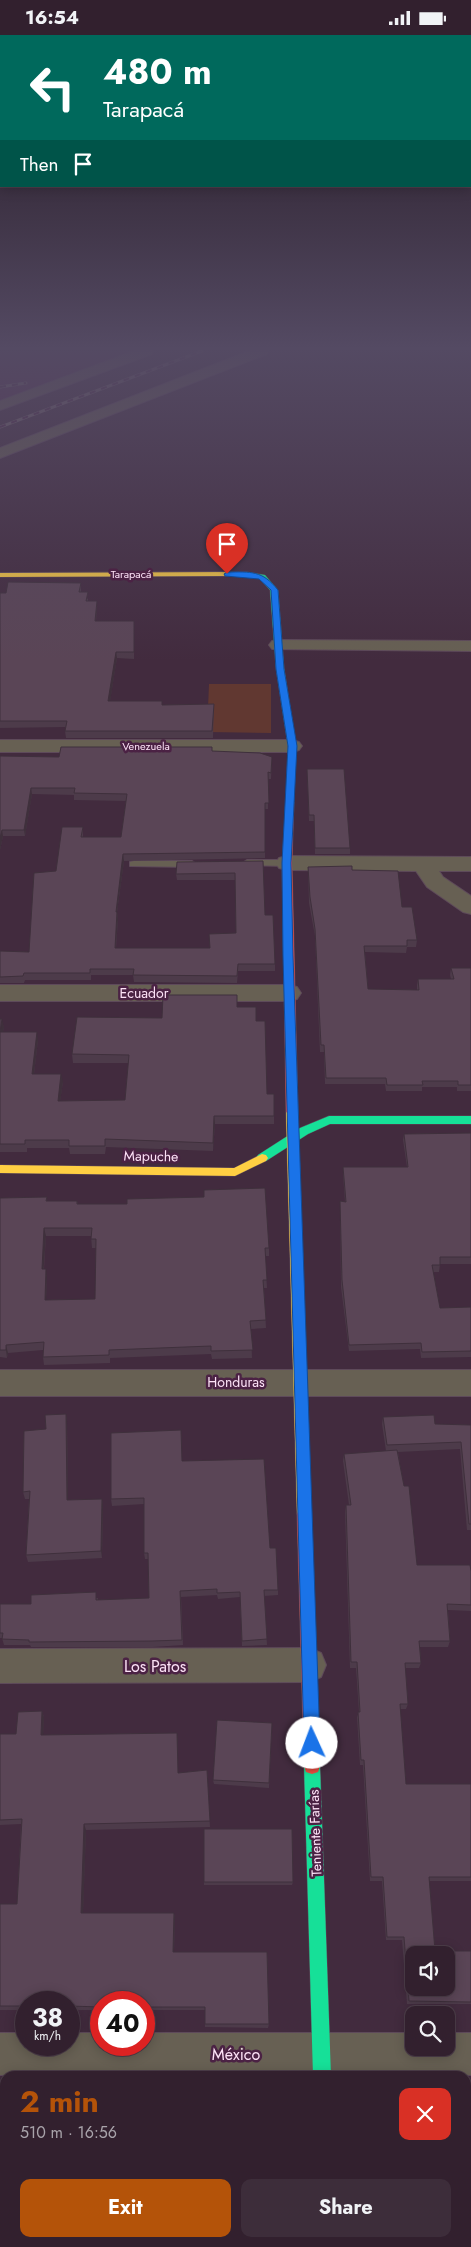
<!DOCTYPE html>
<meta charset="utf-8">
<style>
:root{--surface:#32202e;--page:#3d2d3a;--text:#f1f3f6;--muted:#a8a3aa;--line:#4d3e4a;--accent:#b45309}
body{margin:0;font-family:Jost,sans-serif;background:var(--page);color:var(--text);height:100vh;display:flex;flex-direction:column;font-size:19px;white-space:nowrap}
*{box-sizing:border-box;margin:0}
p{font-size:16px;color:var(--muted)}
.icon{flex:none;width:28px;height:28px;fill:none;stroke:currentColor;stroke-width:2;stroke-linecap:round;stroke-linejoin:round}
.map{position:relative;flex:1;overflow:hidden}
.panel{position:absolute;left:0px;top:2036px;width:471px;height:176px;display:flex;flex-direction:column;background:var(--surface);border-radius:15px 15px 0 0;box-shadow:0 2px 12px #0003,0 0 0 1px var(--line)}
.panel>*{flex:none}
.top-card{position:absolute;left:0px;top:0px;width:471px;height:152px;box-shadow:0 2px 12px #0003,0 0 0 1px var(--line);background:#00695c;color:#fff;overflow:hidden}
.fabs{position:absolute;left:405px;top:1911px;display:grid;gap:10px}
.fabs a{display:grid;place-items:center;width:50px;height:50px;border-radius:10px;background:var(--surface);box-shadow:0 2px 12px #0003,0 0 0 1px var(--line);font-size:25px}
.speed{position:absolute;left:15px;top:1956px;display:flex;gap:10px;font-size:25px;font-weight:700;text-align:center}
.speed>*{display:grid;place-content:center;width:65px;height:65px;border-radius:50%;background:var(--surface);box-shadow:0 2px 12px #0003,0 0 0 1px var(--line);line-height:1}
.speed small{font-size:12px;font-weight:400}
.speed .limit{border:8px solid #d22;background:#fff;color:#111}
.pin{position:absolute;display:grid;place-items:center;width:42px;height:42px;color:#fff;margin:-51px -21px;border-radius:50% 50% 50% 0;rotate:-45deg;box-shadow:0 0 5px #0007}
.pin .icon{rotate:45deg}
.me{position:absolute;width:55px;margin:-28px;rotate:358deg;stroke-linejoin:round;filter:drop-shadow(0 0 4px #0008)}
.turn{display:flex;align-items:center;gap:18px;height:105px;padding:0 20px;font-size:22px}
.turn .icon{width:65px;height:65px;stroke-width:2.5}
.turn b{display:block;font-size:35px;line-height:42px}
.then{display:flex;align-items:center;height:48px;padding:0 20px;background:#0003;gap:10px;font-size:19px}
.round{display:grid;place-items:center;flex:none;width:52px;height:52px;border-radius:10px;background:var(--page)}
.head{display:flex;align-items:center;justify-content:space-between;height:85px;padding:0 20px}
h1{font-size:30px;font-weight:700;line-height:38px;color:var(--accent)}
.button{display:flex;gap:10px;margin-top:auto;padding:10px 20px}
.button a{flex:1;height:58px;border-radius:10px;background:var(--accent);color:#fff;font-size:20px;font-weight:700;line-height:58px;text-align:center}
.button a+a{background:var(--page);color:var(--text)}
.status{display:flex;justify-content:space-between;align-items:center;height:35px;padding:0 25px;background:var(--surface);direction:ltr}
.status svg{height:14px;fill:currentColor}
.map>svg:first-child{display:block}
</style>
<div class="status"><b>16:54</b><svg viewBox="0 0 49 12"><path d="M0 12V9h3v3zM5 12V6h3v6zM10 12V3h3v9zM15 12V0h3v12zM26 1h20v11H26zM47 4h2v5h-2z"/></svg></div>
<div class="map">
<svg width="471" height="2212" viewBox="0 0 471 2212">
<rect width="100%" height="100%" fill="#422b3e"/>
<polygon fill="#54284e" points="0,316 134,316 0,366"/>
<polygon fill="#613831" points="209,649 271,649 271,698 207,697"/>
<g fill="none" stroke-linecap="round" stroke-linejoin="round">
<defs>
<g id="lane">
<polygon points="247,825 287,825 292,828 287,831 243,830 242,828"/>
<polygon points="134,826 192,826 197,829 192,832 130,831 130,827"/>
</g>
<g id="street">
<polygon points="134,316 153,316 152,319 0,375 0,366"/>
<polygon points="249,316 268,316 267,319 0,423 0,413"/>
<polygon points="278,605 471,606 471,616 272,614 269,610 272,606"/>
<polygon points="0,705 292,705 299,707 302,711 299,715 292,717 0,717"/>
<polygon points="287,821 471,822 471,836 439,836 443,842 471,861 471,879 463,877 427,852 416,836 287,835 279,833 276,828 279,823"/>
<polygon points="0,950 289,950 297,952 301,958 297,964 289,966 0,966"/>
<rect x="0" y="1335" width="471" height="26"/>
<polygon points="309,1613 321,1618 326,1630 321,1642 309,1647 0,1648 0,1614"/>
<polygon points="0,1998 26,1998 26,2010 69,2010 69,1998 101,1998 101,2010 144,2010 144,1998 414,1998 414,2012 446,2012 446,1998 471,1998 471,2040 0,2040"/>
<polygon points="305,2208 349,2208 350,2212 306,2212"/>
</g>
<g id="fast">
<polygon points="227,537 247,537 265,540 278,555 284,633 296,711 293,769 287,769 286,767 288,711 276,633 270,555 260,544 247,541 230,541 226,539"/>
<polygon points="329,1081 471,1081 471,1089 330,1089 308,1099 266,1126 258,1126 256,1123 258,1120 300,1093"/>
<polygon points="312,1723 318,1725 320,1731 331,2041 313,2041 304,1731 306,1725"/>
</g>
<g id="slow">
<polygon points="233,537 234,539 230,541 0,542 0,538"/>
<polygon points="292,1073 298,1077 311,1479 309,1484 304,1486 299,1484 297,1479 286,1077"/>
<polygon points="262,1119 266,1120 268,1123 266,1126 235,1141 0,1138 0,1130 234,1133"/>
</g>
<g id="jam">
<polygon points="290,764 294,767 292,828 298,1077 292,1081 286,1077 282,828 286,767"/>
<polygon points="304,1472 309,1474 311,1479 320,1731 318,1737 312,1739 306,1737 304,1731 297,1479 299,1474"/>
</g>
</defs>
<use href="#lane" stroke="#5e4a5a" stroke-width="2"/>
<use href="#street" stroke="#5e4a5a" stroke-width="2"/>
<use href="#fast" stroke="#5e4a5a" stroke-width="1"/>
<use href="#slow" stroke="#5e4a5a" stroke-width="1"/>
<use href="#jam" stroke="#5e4a5a" stroke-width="1"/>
<use href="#lane" fill="#676053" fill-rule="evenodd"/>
<use href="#street" fill="#676053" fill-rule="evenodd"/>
<use href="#fast" fill="#16e098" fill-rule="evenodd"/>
<use href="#slow" fill="#ffcf43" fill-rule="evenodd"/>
<use href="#jam" fill="#f24e42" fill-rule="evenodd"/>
<defs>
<g id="rail">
<polyline points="0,352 26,348"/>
<polyline points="0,392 202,316"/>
</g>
</defs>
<use href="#rail" stroke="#796c6f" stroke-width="3"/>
<use href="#rail" stroke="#4b2244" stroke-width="2" stroke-dasharray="6" stroke-linecap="butt"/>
</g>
<g fill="#4d3b4a" fill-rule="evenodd">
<polygon points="81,548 81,557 88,564 88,566 97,566 97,573 96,586 134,586 134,624 117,623 110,666 162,666 162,670 214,669 213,703 66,703 65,696 66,692 0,693 0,558 6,558"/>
<polygon points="0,714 0,721 59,722 212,716 272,722 271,744 268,744 268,774 265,774 265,823 124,826 117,877 118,884 116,913 210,913 236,898 235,845 177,845 176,839 263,826 265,880 275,929 275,936 238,936 237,948 134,947 133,940 91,940 91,945 25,945 24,948 0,948 0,916 29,917 56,836 83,792 83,802 121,802 126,766 74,765 74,760 32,759 25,801 3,801 0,815"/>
<polygon points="307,734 350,813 350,819 315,819 314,786 309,786"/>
<polygon points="308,832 352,835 402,872 417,905 416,912 407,912 406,918 365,917 368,954 417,955 417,950 418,944 451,944 450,940 451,933 471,933 471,1056 457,1056 457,1052 422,1052 422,1056 386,1056 385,1049 325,1049 324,1017 320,1017 315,901 309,868"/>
<polygon points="237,972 256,986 267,1059 274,1081 274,1089 215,1089 213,1116 106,1112 105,1119 70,1119 69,1113 27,1113 27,1117 0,1117 0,984 4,992 3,997 38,1005 34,1039 63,1047 60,1066 125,1065 129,1028 73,1028 72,1019 162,983"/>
<polygon points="471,1098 471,1229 440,1229 439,1237 433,1237 440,1273 471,1272 471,1322 421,1323 420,1314 349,1316 341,1252 340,1173 340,1166 345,1167 343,1139 343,1132 407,1132 403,1105 404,1099"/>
<path d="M 47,1162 L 47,1166 L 77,1166 L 78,1169 L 269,1213 L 269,1221 L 265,1221 L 267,1253 L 264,1253 L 266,1293 L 251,1294 L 252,1323 L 212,1324 L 211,1319 L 110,1323 L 110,1328 L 44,1330 L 43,1322 L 43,1315 L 8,1318 L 7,1323 L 0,1322 L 0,1327 L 0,1163 ZM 46,1201 L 91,1201 L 92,1213 L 96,1213 L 95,1264 L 46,1265 L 47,1242 L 44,1234 Z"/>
<polygon points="66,1379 67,1386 68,1465 102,1464 103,1471 102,1523 28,1527 26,1520 29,1464 25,1464 23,1457 46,1394"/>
<polygon points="383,1382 435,1389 471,1390 471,1495 467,1495 460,1414 398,1417 417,1530 471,1536 471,1576 448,1575 450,1606 448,1612 420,1612 421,1628 419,1633 405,1633 408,1669 406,1674 400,1674 406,1749 471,1749 471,1846 429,1846 435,1916 471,1916 471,1969 407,1969 402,1905 386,1905 382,1846 370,1846 363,1730 360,1730 357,1682 359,1677 356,1633 350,1633 345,1477 346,1470 349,1470 343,1426 344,1419 386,1416 382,1389"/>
<polygon points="182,1426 270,1513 278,1555 278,1560 264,1561 267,1610 242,1611 240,1562 218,1564 217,1560 181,1562 183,1610 153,1612 31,1612 30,1610 4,1610 2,1603 0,1603 0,1569 31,1569 98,1563 98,1565 149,1563 148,1524 145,1524 144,1518 144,1469 112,1471 111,1464"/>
<polygon points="42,1676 44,1682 43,1700 177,1698 178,1738 207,1735 210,1792 86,1795 83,1878 174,1878 175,1883 174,1917 269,1989 268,1993 205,1992 205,1975 144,1975 144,1968 101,1968 101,1975 69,1975 69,1968 26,1968 26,1975 0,1975 0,1869 17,1869 21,1789 0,1790 0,1699 16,1699"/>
<polygon points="272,1688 269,1753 214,1749 213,1745"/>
<polygon points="204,1847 293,1847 292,1850 204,1850"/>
<polygon points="420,2208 466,2208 471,2212 420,2212"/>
</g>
<g fill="#3f303c">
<polygon points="97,566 97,573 95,593 95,586"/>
<polygon points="116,617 117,623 109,673 108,666"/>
<polygon points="31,753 32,759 25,801 24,795"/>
<polygon points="2,795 3,801 0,815 0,803"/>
<polygon points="123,819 124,826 116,884 116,877"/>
<polygon points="117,877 118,884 115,920 115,913"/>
<polygon points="2,984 4,992 2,1005 0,997"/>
<polygon points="37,997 38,1005 33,1047 32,1039"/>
<polygon points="61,1039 63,1047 59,1074 58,1066"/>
<polygon points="214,1081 215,1089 213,1116 213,1108"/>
<polygon points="44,1193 46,1201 43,1242 42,1234"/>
<polygon points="46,1234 47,1242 46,1273 45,1265"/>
<polygon points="6,1310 8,1318 7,1323 6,1315"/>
<polygon points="66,1379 67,1386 68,1472 67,1465"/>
<polygon points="102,1464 103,1471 102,1523 101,1516"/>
<polygon points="42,1676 44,1682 43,1707 41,1700"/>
<polygon points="177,1698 178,1704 178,1744 178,1738"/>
<polygon points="84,1789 86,1795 83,1883 81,1878"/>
<polygon points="174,1878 175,1883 174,1921 173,1917"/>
</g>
<g fill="#5a4556" stroke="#3f303c" fill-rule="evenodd">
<polygon points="8,547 81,548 79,557 88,557 86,566 97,566 95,586 134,586 134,617 116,617 108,666 162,666 162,670 214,669 212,696 65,696 67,686 0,686 0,558 6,558"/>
<polygon points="61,712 212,712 212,716 260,718 272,722 271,738 268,737 269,768 265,768 265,817 123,819 116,877 117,877 115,913 210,913 209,899 236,898 235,838 176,839 177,827 263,826 265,880 273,880 275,929 238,929 237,941 133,940 134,934 90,934 90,938 24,938 23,941 0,942 0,916 29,917 34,838 56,836 62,792 83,792 81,802 121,802 127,759 74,758 75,753 31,753 24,795 2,795 0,803 0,721 59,722"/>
<polygon points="307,734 344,734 350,813 315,813 314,780 309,780"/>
<polygon points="352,831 352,835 398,836 402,872 412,872 417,905 407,905 407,911 364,911 368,954 419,955 418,944 454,944 451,933 471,933 471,1050 458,1050 458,1046 422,1046 423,1050 387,1050 386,1043 326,1043 324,1010 321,1010 315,894 310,862 308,832"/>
<polygon points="163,960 237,960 237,972 256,972 256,986 265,986 267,1059 274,1059 274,1081 214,1081 213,1108 105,1104 105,1111 69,1111 69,1105 25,1105 25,1109 0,1109 0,984 2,984 0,997 37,997 32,1039 61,1039 58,1066 125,1065 129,1020 72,1019 77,982 162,983"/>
<polygon points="471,1098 471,1222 440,1222 440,1230 432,1230 440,1273 471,1272 471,1316 422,1317 421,1308 349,1310 342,1245 340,1166 346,1167 343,1132 408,1132 404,1099"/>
<path d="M 265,1153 L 269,1213 L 265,1213 L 267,1245 L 263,1245 L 266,1285 L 250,1286 L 253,1315 L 211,1316 L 211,1311 L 109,1315 L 109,1320 L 43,1322 L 44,1307 L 6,1310 L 6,1315 L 0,1315 L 0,1163 L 47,1162 L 46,1166 L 77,1166 L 77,1169 L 127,1169 L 127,1164 L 204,1162 L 204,1155 ZM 44,1193 L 92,1193 L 91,1204 L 96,1204 L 95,1264 L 45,1265 L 46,1234 L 42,1234 Z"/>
<polygon points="66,1379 67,1465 102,1464 101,1516 26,1520 30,1456 23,1457 24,1396 46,1394 45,1380"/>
<polygon points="434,1380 435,1389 471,1390 471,1489 469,1489 461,1407 387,1410 383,1382"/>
<polygon points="181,1395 182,1426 264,1424 270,1513 276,1513 278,1555 264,1555 267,1604 242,1606 240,1557 217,1558 217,1554 180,1556 182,1605 152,1606 29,1607 29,1605 2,1604 3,1598 0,1598 0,1569 31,1569 31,1560 96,1557 96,1565 149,1563 148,1518 144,1518 144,1463 111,1464 111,1398"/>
<path d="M 397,1415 L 404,1451 L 409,1451 L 417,1530 L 470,1530 L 471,1536 L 471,1570 L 447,1569 L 450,1606 L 419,1606 L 421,1628 L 405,1628 L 408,1669 L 400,1669 L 406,1749 L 471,1749 L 471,1842 L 429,1842 L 435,1916 L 471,1916 L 471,1967 L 409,1966 L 404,1902 L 387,1902 L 383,1842 L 371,1842 L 364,1725 L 361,1725 L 358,1677 L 360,1677 L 357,1627 L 351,1627 L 346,1470 L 351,1470 L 344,1419 ZM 414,1920 L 446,1920 L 446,1952 L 414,1952 Z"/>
<polygon points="42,1676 41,1700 177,1698 178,1738 207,1735 210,1786 84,1789 81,1878 174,1878 173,1917 267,1917 269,1989 205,1989 205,1972 144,1972 144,1968 101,1968 101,1972 69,1971 69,1968 26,1968 26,1971 0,1971 0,1869 17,1869 22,1784 0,1785 0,1699 16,1699 18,1677"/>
<polygon points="217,1685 272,1688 269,1748 213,1745"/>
<polygon points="204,1794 292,1794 293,1847 204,1847"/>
<polygon points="466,2093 471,2093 471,2212 422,2212 422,2208 466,2208"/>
<polygon points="28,2208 86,2208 28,2212"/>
<rect x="210" y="2208" width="85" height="4"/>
</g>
<linearGradient id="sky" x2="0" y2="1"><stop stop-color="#241822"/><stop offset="0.5" stop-color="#544a63"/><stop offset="1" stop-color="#544a63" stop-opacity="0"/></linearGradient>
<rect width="471" height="626" fill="url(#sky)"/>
<path fill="#1a73e8" stroke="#114b97" d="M 227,537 C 251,537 262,535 278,555 L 284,634 L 297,711 L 291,828 L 293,921 L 320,1708 L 317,1713 L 312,1716 L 306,1713 L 304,1708 L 283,921 L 282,828 L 288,711 L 276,634 L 271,555 L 259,544 L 225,541 L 224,539 Z"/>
<g text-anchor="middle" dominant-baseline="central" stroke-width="5" stroke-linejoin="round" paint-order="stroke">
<g font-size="11" fill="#fde2f7" stroke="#4b2244">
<text x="131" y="539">Tarapacá</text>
<text x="146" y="711">Venezuela</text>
</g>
<g font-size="14" fill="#fde2f7" stroke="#4b2244">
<text x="144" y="958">Ecuador</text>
<text transform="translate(151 1121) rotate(1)">Mapuche</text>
<text x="236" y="1347">Honduras</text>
<text transform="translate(315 1798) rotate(-92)">Teniente Farías</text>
</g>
<g font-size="16" fill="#fde2f7" stroke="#4b2244">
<text x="155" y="1631">Los Patos</text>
<text x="236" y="2019">México</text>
</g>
</g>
</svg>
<div class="fabs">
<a><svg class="icon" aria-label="sound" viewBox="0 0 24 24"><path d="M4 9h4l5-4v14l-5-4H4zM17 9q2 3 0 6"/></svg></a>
<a><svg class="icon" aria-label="search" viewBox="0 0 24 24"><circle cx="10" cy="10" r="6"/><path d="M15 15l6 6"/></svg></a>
</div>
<div class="speed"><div>38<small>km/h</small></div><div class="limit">40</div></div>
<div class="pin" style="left:227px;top:539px;background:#d93025"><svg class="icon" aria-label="arrive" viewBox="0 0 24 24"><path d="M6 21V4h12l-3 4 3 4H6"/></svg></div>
<svg class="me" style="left:312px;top:1708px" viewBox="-20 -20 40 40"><circle r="19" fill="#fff"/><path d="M0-13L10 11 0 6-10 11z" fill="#1a73e8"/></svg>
<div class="top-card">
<div class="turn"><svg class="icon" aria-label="left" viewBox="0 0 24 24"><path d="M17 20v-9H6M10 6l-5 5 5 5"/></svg><div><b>480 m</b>Tarapacá</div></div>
<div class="then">Then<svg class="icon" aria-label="arrive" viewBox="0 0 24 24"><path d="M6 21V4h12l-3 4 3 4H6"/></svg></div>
</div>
<section class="panel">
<div class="head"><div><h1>2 min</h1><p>510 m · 16:56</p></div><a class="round" style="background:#d93025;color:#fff"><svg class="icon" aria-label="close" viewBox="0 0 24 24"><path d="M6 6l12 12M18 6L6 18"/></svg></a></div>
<div class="button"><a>Exit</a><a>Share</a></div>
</section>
</div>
